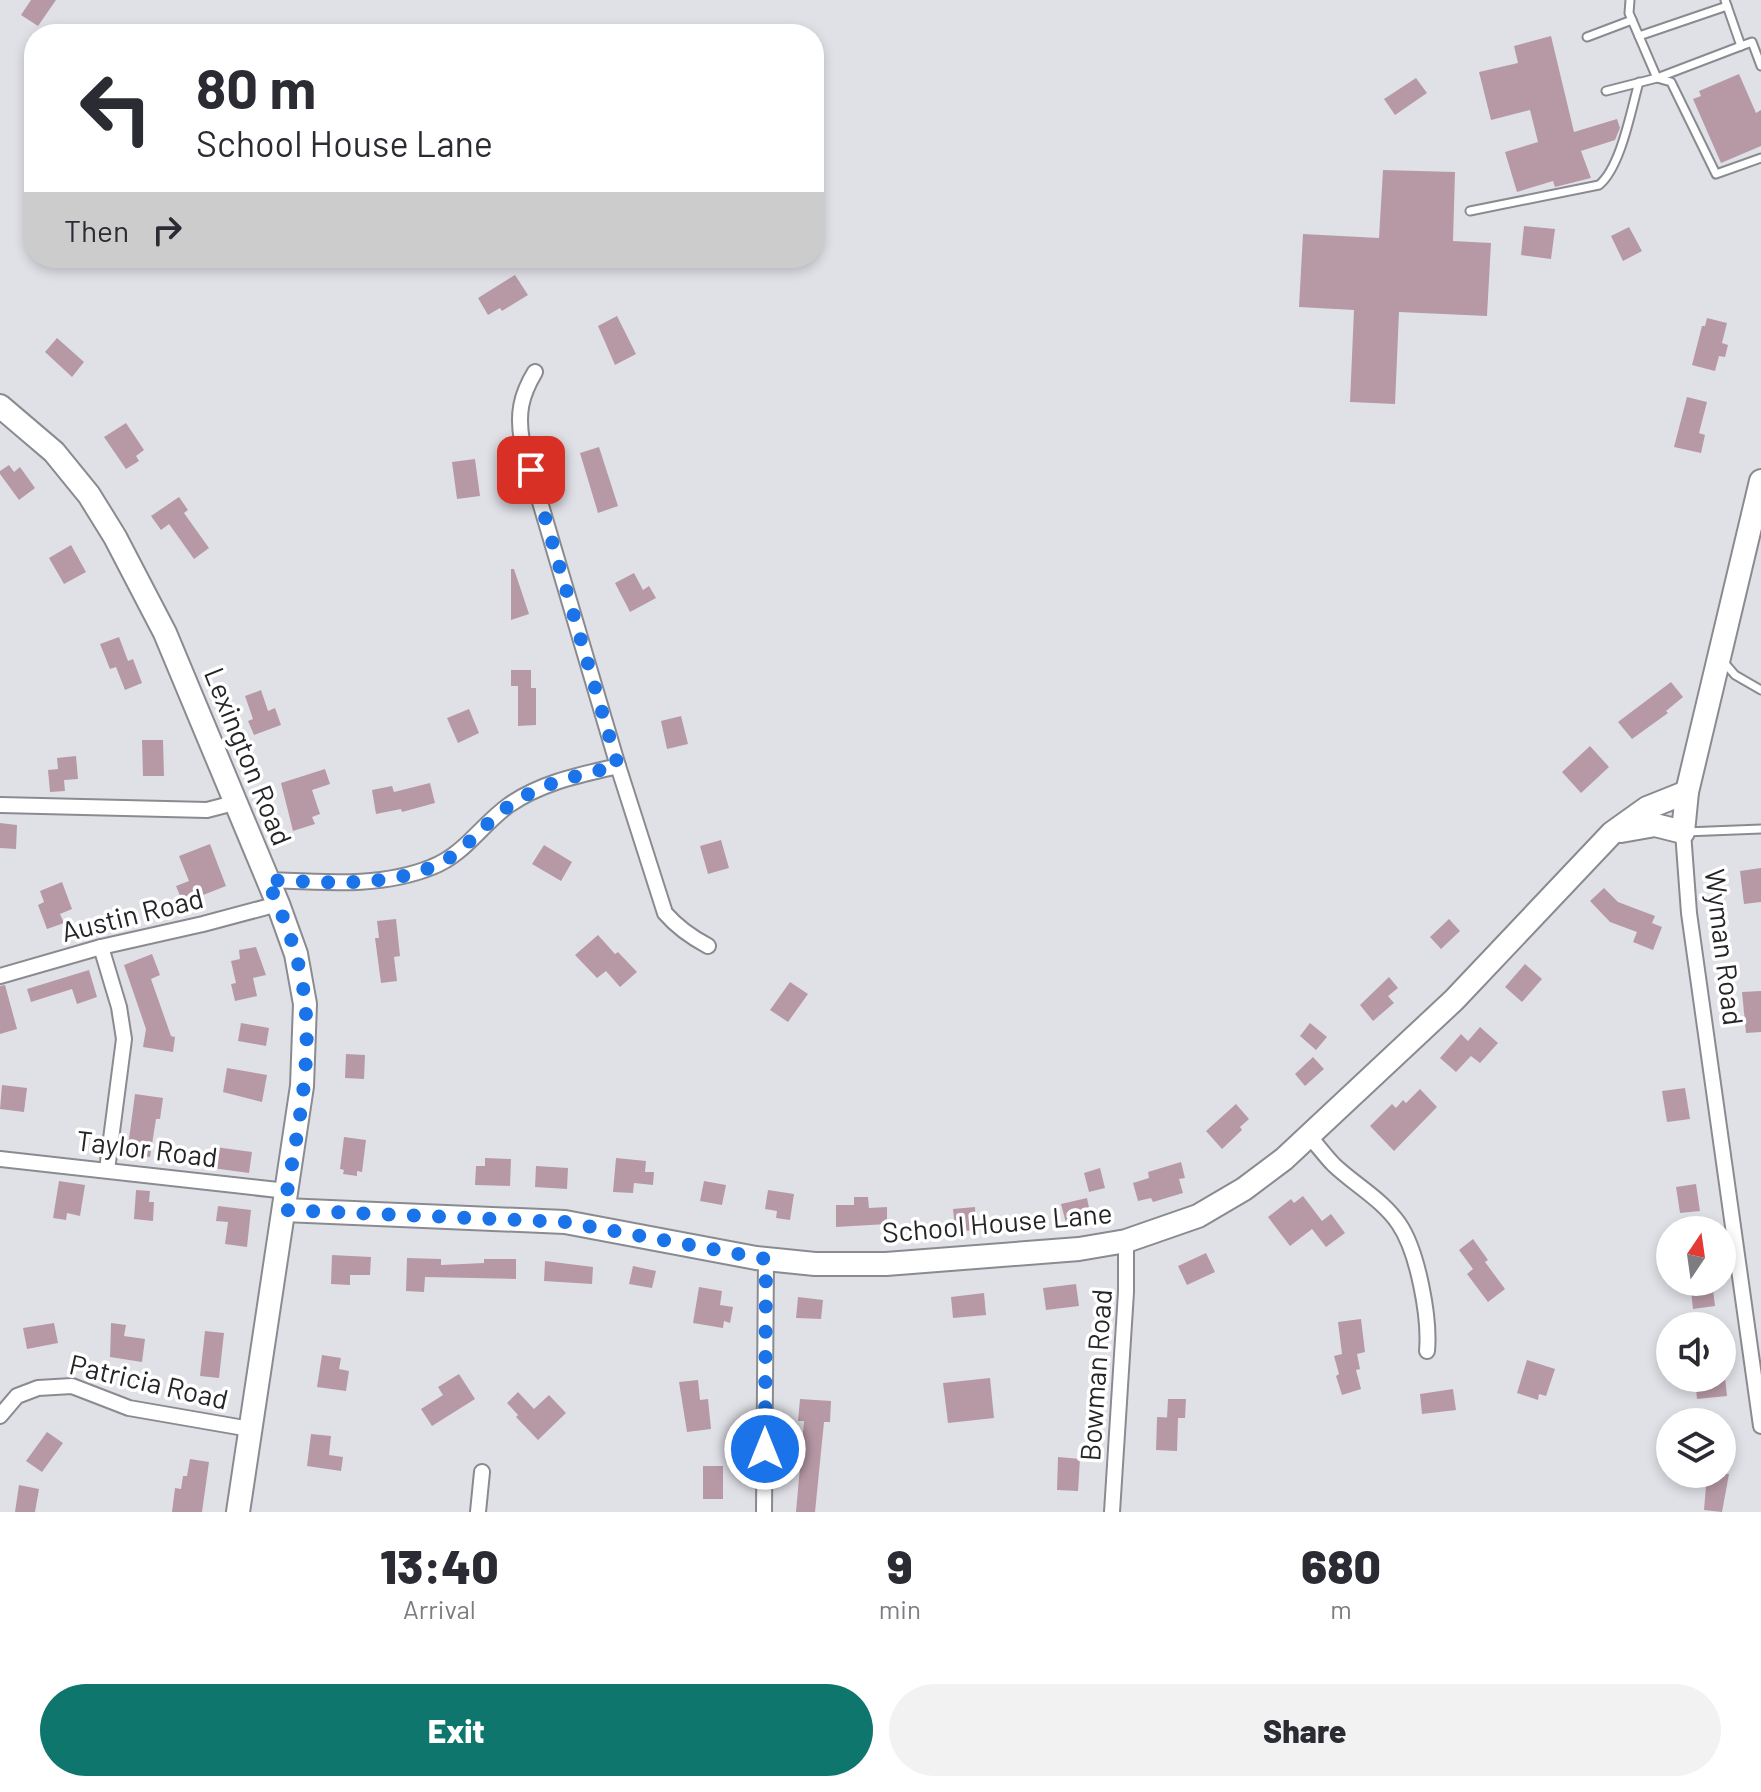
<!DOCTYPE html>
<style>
:root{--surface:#fff;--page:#f2f2f3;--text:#2b2b33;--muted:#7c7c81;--accent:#0f766e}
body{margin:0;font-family:Barlow,sans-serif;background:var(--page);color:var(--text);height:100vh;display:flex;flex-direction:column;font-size:30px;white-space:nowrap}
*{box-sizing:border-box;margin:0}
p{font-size:26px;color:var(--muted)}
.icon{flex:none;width:44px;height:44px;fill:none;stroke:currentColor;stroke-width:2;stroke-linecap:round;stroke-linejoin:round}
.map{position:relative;height:1512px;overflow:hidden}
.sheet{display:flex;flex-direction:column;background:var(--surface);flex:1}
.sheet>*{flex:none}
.hud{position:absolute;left:24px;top:24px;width:800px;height:244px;border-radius:32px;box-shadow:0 4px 12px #0003;background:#fff;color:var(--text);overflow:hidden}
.needle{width:52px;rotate:13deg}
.buttons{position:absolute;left:1656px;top:1216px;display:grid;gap:16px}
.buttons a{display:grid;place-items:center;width:80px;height:80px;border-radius:50%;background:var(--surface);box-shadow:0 4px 12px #0003;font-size:40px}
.pin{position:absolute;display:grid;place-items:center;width:68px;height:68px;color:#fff;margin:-34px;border-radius:16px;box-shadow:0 4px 12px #0006}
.me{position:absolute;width:88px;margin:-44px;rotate:0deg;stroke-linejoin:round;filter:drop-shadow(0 0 6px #0008)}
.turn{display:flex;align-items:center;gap:28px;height:168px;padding:0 40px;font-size:36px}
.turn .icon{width:104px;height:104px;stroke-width:2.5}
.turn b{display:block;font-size:56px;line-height:68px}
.then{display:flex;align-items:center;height:76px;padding:0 40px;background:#0003;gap:16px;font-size:30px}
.eta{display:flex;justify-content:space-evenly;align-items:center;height:136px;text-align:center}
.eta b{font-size:48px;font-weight:800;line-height:56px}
.action{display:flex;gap:16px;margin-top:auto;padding:16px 40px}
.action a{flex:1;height:92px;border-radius:48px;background:var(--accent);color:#fff;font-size:32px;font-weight:800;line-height:92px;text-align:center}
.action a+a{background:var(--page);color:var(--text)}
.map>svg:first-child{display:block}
</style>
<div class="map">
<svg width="1761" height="1512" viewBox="0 0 1761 1512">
<rect width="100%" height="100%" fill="#e0e1e7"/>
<g fill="#b799a6">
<polygon points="31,0 56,0 38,26 21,15"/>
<polygon points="1551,36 1574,132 1617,119 1620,128 1615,140 1581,151 1591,178 1555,187 1553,181 1517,192 1505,152 1538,142 1530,110 1491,120 1479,72 1518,63 1514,46"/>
<polygon points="1739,74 1756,113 1761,110 1761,146 1721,163 1693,99 1701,96 1699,91"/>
<polygon points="1416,78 1427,93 1395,115 1384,99"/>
<polygon points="1383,170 1455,172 1453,241 1491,243 1487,316 1399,312 1395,404 1350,402 1354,310 1299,307 1303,234 1379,238"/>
<polygon points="1524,226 1555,229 1551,259 1521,255"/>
<polygon points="1629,227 1642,251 1623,261 1611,236"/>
<polygon points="515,275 528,295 502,311 500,308 488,315 478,298"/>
<polygon points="617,316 636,354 615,365 598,326"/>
<polygon points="1707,318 1727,323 1722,343 1728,345 1725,357 1719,356 1715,371 1692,365 1702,326 1705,326"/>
<polygon points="57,338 84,362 72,377 45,352"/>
<polygon points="1687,397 1707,402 1699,433 1705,435 1701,453 1674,447"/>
<polygon points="126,423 144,450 136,456 139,461 126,469 104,437"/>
<polygon points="599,447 618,506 598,513 580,453"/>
<polygon points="475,459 480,496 457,499 452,462"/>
<polygon points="9,465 14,472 20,467 35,488 19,500 0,474 0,471"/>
<polygon points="179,497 188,510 184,513 209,548 194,559 169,524 161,530 151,516"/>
<polygon points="71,545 86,572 64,584 49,558"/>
<polygon points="511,569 514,569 529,614 511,620"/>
<polygon points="634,573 643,590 649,586 656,598 630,612 615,583"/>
<polygon points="119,637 128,661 133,659 142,683 125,690 116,667 110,669 100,644"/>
<polygon points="511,670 531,670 531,688 536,688 536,725 518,726 518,686 511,686"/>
<polygon points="1671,682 1683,697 1666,711 1668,713 1632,739 1618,722"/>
<polygon points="261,690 268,711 275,708 281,725 254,735 248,721 253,719 245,696"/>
<polygon points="469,709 479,733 458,743 447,718"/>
<polygon points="681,716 688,744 667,749 661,721"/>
<polygon points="142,740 163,740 164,776 143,776"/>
<polygon points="1590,746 1609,767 1581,793 1562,772"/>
<polygon points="76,756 78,779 64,780 65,791 50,792 48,770 58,769 57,758"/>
<polygon points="325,769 330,784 312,790 320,814 312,817 315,824 293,831 281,783"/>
<polygon points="430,783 435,803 402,812 401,809 376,814 372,790 392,786 394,792"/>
<polygon points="0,823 17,825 16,849 0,848"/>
<polygon points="721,840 729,868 708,874 700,846"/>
<polygon points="210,844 226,886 183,903 176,886 189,881 179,856"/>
<polygon points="544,845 572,862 561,881 532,864"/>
<polygon points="1761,868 1761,902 1744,904 1740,871"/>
<polygon points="62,882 72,909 60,914 64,923 47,929 38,905 44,902 40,891"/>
<polygon points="1604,888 1618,902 1655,916 1652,923 1662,927 1653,950 1633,942 1637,932 1610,922 1590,901"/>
<polygon points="396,919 400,956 394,957 397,981 381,983 375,938 379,938 377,921"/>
<polygon points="1449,919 1460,931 1441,949 1430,937"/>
<polygon points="598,935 615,954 618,952 637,972 620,987 606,971 597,978 575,955"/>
<polygon points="256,947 266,975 253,978 257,996 235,1001 231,984 236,983 231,961 240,959 239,950"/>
<polygon points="152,954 160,975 151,979 171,1036 175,1037 173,1052 143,1047 146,1029 124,965"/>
<polygon points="1525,964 1542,979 1522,1002 1505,987"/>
<polygon points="89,970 97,997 77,1004 72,989 31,1002 27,989"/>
<polygon points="1389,977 1398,988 1388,996 1394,1003 1373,1021 1360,1005"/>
<polygon points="790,982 808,994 788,1022 770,1010"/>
<polygon points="5,985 17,1029 0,1034 0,986"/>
<polygon points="1761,991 1761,1032 1746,1033 1742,992"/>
<polygon points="241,1023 269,1028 266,1046 238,1041"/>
<polygon points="1310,1023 1327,1037 1316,1050 1300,1036"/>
<polygon points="1480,1027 1498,1043 1480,1063 1471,1056 1456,1072 1440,1058 1461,1034 1468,1041"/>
<polygon points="346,1054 365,1055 364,1079 345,1078"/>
<polygon points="1313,1057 1324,1069 1305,1086 1295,1074"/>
<polygon points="227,1068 267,1075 262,1102 223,1092"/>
<polygon points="2,1085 27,1088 24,1112 0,1109"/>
<polygon points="1685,1088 1690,1119 1667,1122 1662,1091"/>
<polygon points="1420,1089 1437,1107 1394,1151 1370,1126 1392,1104 1396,1108 1403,1100 1406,1103"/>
<polygon points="135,1094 163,1098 160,1119 156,1119 150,1157 127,1154"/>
<polygon points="1236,1104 1249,1119 1240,1127 1242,1130 1222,1149 1206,1131"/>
<polygon points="344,1137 366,1140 362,1172 357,1171 357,1176 343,1174 344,1170 340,1169"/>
<polygon points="215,1147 252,1152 249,1173 212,1168"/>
<polygon points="485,1158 511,1159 510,1186 475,1185 476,1166 485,1166"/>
<polygon points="616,1158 646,1161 645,1172 654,1172 653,1185 634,1183 633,1193 613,1192"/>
<polygon points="1181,1162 1185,1178 1179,1179 1183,1193 1153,1202 1151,1198 1138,1201 1133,1183 1149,1178 1148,1172"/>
<polygon points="536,1166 568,1168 567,1189 535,1187"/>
<polygon points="1100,1168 1105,1188 1089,1192 1084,1173"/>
<polygon points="59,1181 85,1185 80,1216 67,1213 66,1220 53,1218"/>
<polygon points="704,1181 726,1185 722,1205 700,1201"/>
<polygon points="1696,1184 1700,1211 1680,1213 1676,1187"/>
<polygon points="136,1190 150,1191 149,1202 154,1202 153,1221 134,1219"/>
<polygon points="768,1190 794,1194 790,1220 776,1218 777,1211 765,1209"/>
<polygon points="1303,1196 1322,1221 1331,1214 1345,1233 1326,1247 1312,1229 1290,1246 1268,1217 1291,1199 1294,1203"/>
<polygon points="854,1197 868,1197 869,1208 887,1207 887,1224 836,1227 836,1205 854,1205"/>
<polygon points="1087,1198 1091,1217 1066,1223 1061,1204"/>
<polygon points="218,1206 251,1210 247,1247 225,1244 228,1222 216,1221"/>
<polygon points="975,1207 976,1230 963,1231 963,1227 955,1228 953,1209"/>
<polygon points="1473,1239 1488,1260 1485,1262 1505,1289 1488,1302 1467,1274 1473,1269 1459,1250"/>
<polygon points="1206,1253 1215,1272 1187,1285 1178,1266"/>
<polygon points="332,1255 371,1257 370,1275 350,1275 350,1285 331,1284"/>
<polygon points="407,1258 441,1259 441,1265 484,1263 484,1259 516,1259 516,1279 425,1277 424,1292 406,1291"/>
<polygon points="545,1261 593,1267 592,1284 544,1281"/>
<polygon points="633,1266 656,1271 652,1288 629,1284"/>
<polygon points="1690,1282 1712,1282 1715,1306 1693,1309"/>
<polygon points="1076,1284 1079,1306 1046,1310 1043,1288"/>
<polygon points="699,1287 722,1291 720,1305 733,1307 730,1323 724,1321 723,1328 693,1323"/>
<polygon points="984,1293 986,1315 953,1318 951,1297"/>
<polygon points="798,1297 823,1300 821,1319 796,1318"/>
<polygon points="1361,1319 1365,1352 1357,1354 1360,1369 1356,1370 1361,1389 1342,1395 1336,1376 1339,1374 1334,1356 1342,1354 1338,1322"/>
<polygon points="54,1323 58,1343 27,1349 23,1328"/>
<polygon points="111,1323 126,1325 124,1336 145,1339 142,1362 110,1357"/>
<polygon points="205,1331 224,1333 219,1378 200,1376"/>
<polygon points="322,1355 341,1358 339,1369 349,1371 346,1391 317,1387"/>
<polygon points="1527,1360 1555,1369 1546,1396 1539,1394 1538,1400 1517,1393"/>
<polygon points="459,1374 475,1399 432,1426 421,1409 443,1395 438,1387"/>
<polygon points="990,1378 994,1418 948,1423 943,1383"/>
<polygon points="1695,1378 1725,1378 1727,1396 1697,1399"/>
<polygon points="698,1380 700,1400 708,1399 711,1429 687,1432 679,1382"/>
<polygon points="1453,1389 1456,1410 1422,1414 1420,1394"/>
<polygon points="518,1392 534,1409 549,1395 566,1413 538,1440 516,1417 518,1415 507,1403"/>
<polygon points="800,1399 831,1401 830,1422 824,1422 815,1512 796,1512 804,1421 798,1421"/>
<polygon points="1168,1399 1186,1399 1185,1418 1167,1418"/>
<polygon points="1157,1417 1178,1418 1177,1451 1156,1450"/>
<polygon points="47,1432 63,1443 42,1472 26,1461"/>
<polygon points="311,1434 331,1436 329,1455 343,1457 341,1471 307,1466"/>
<polygon points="1058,1457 1080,1459 1078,1491 1057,1490"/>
<polygon points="190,1459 209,1462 202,1512 172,1512 175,1488 181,1489 183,1476 187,1476"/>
<rect x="703" y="1466" width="20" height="33"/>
<polygon points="1707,1474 1729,1474 1722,1512 1704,1510"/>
<polygon points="19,1485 39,1489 35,1512 15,1512"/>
</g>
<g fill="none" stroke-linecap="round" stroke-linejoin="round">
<defs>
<g id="lane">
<polyline points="1630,0 1629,13 1657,78 1671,82 1716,174 1761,158"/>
<polyline points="1639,36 1727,6"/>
<polyline points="1587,37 1632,20"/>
<polyline points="1741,46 1752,42 1761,66"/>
<polyline points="1606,91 1657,78 1741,46 1725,0"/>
<path d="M 1470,211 L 1599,185 C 1621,167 1631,110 1639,82"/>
<polyline points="1722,660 1735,675 1761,690"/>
<polyline points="1685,832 1761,829"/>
</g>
<g id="street">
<path d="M 535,372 C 521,395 517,414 522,441 L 618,766 L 665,913 C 678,928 691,937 708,946"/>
<polyline points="0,805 207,810 234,803"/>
<polyline points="1683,832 1689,913 1761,1426"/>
<path d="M 267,880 C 321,882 381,888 432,867 C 464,855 482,824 509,805 C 542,782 580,775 618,766"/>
<polyline points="101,947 119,1007 124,1039 107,1170"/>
<polyline points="0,976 101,947 203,924 278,904"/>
<path d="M 1310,1137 C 1318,1146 1326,1157 1334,1165 C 1355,1185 1383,1200 1399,1224 C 1418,1252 1430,1318 1427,1351"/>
<polyline points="0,1159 287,1191"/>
<polyline points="0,1416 17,1396 38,1388 72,1386 129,1408 250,1429"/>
<polyline points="478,1512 482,1472"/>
<polyline points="764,1512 766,1259"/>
<polyline points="1112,1512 1126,1292 1126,1241"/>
</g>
<g id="secondary">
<polyline points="0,406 54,452 89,495 115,537 165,633 278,904 296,954 305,1004 302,1086 238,1512"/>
<polyline points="1621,831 1655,825 1683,832 1687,792 1761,481"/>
<polyline points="284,1210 565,1222 756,1258 815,1264 886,1264 1079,1249 1126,1241 1198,1216 1244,1189 1284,1159 1454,1000 1612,833 1647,808 1687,792"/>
</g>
</defs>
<use href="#lane" stroke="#8a8b90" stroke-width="11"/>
<use href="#street" stroke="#8a8b90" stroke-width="18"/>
<use href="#secondary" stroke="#8a8b90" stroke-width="26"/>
<use href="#lane" stroke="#fff" stroke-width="7"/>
<use href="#street" stroke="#fff" stroke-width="14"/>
<use href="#secondary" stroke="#fff" stroke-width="22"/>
</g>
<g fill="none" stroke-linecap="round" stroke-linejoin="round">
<path stroke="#1a73e8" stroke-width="14" stroke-dasharray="0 25.2" d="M 531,470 L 618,766 C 580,775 542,782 509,806 C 482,824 464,855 432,867 C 381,888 321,882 267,880 C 285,919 301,960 305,1003 C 312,1070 295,1143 284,1210 L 565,1222 L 766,1259 L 765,1449"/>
</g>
<g text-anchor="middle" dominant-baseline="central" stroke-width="7" stroke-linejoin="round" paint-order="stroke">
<g font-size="28" fill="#252527" stroke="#fff">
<text transform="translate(249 756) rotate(68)">Lexington Road</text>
<text transform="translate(132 914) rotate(-14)">Austin Road</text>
<text transform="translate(1725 947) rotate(83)">Wyman Road</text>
<text transform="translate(147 1148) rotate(7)">Taylor Road</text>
<text transform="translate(997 1222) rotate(-5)">School House Lane</text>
<text transform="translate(1095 1375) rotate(-86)">Bowman Road</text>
<text transform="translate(149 1381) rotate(13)">Patricia Road</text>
</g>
</g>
</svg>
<div class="buttons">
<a><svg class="needle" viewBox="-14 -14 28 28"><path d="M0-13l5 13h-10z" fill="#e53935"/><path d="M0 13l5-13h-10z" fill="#7c7c81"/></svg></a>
<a><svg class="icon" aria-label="sound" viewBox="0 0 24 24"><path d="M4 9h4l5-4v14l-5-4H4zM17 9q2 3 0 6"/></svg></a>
<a><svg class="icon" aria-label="layers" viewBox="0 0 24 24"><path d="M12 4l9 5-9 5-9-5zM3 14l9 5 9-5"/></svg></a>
</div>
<div class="pin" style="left:531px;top:470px;background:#d93025"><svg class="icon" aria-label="arrive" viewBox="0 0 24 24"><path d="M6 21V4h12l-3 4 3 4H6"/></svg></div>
<svg class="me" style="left:765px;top:1449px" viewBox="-20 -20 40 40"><circle r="17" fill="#1a73e8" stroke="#fff" stroke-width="3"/><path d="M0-11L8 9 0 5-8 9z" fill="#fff"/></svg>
<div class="hud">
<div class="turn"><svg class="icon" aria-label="left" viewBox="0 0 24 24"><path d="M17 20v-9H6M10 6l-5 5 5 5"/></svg><div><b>80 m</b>School House Lane</div></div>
<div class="then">Then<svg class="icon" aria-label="right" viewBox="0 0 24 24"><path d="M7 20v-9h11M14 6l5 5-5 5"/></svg></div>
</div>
</div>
<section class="sheet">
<div class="eta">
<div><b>13:40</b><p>Arrival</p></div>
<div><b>9</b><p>min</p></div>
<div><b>680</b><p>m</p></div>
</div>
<div class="action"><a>Exit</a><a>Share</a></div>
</section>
